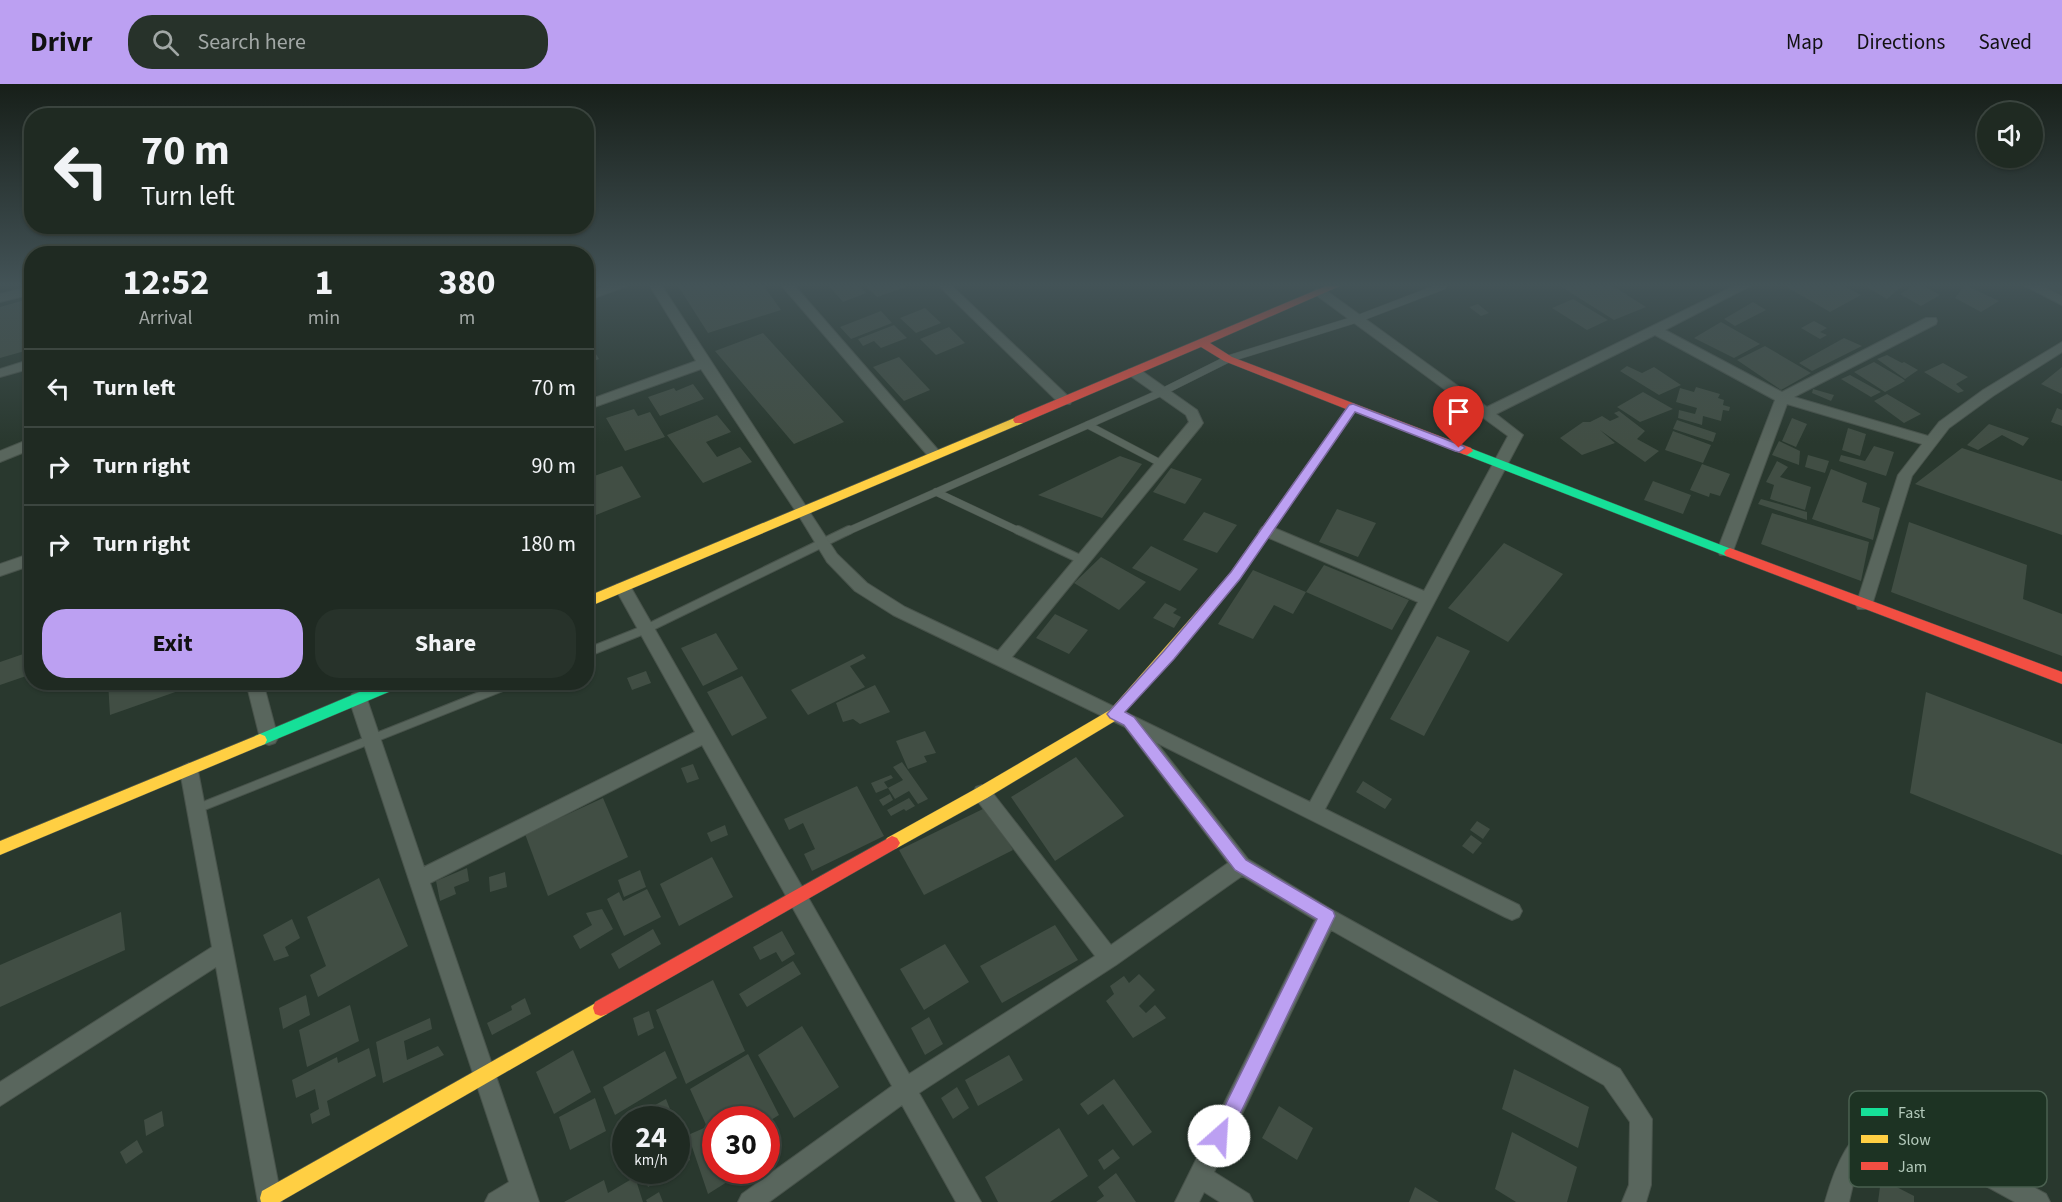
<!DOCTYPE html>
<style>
:root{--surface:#1f2a22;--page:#27322a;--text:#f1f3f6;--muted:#a1a7a5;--line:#3c4640;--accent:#bca0f2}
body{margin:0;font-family:"Source Sans 3",sans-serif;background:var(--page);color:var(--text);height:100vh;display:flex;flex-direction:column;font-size:22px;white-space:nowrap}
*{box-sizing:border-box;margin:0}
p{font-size:20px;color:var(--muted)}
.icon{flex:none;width:33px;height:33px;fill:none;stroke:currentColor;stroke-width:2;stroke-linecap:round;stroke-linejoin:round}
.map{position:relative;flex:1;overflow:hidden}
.sheet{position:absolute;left:24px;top:162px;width:570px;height:444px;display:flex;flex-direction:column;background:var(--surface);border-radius:24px;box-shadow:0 2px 4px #0004,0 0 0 2px var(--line)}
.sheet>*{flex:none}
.guide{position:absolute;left:24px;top:24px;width:570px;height:126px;border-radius:24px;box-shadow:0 2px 4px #0004,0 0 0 2px var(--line);background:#1f2a22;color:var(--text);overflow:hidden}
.controls{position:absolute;left:1977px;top:18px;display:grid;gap:12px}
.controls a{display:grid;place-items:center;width:66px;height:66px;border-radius:50%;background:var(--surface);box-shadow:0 2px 4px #0004,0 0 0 2px var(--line);font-size:30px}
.speed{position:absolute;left:612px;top:1022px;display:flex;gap:12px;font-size:30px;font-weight:700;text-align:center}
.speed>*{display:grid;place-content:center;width:78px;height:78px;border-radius:50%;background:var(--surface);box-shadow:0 2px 4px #0004,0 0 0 2px var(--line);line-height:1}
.speed small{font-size:15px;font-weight:400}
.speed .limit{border:9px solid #d22;background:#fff;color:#111}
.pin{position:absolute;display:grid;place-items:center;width:51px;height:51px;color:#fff;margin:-62px -26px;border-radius:50% 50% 50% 0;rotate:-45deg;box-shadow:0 0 6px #0007}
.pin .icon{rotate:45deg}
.me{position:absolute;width:66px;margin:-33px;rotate:26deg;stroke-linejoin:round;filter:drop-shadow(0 0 4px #0008)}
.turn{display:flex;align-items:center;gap:21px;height:126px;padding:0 18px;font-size:27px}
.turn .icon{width:78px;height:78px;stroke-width:2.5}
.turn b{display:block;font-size:42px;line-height:51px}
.eta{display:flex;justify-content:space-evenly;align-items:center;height:102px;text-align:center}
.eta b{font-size:36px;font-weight:700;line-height:42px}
.action{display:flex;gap:12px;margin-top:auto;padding:12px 18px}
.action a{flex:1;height:69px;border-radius:24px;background:var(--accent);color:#111;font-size:24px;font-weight:700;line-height:69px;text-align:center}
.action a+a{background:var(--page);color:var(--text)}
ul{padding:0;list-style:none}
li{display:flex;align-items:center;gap:18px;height:78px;padding:0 18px;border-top:2px solid var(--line)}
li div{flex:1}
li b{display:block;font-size:22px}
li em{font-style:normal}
header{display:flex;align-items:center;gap:36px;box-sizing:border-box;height:84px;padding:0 30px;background:var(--accent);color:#111}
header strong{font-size:28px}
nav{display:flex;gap:33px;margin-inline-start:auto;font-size:21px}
.search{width:420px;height:54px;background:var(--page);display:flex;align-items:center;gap:15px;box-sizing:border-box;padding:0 21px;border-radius:24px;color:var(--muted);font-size:22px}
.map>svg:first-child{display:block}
</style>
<header>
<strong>Drivr</strong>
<div class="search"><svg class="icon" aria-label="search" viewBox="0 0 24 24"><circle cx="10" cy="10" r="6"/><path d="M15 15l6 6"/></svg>Search here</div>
<nav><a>Map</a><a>Directions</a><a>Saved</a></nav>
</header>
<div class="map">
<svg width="2062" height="1118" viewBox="0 0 2062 1118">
<rect width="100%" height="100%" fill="#29382e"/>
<g fill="#414e44">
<polygon points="678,202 764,202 781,226 708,249"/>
<polygon points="829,202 860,202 866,209 843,218"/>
<polygon points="865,202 905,202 905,203 877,213"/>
<polygon points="1560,202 1613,202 1646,223 1614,236"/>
<polygon points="1785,202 1844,202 1861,211 1830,228"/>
<polygon points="1865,202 1902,202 1887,215"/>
<polygon points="1914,202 1924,202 1940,211 1921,222 1900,210"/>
<polygon points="1964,202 1967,202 1999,217 1981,228 1955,214"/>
<polygon points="2044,202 2062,202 2062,211"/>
<polygon points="32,214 32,265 0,274 0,223"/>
<polygon points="1573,215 1608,236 1587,246 1552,224"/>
<polygon points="1753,218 1766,226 1735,242 1724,235"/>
<polygon points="1478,220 1489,229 1481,232 1469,223"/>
<polygon points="925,224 941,239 916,249 900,234"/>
<polygon points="881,227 892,239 851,255 840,243"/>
<polygon points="1814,237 1827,244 1820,248 1827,251 1820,255 1801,244"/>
<polygon points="1721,238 1760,260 1734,274 1694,254"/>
<polygon points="894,241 907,254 881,264 874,257 863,262 858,255"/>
<polygon points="949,243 965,259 936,271 920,255"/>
<polygon points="763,249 844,338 794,360 715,267"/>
<polygon points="1844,254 1862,262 1812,287 1799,279"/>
<polygon points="591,262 599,275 589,279 592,284 586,286 586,263"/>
<polygon points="1765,262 1811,289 1781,306 1737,276"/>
<polygon points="1887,271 1902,279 1904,278 1918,286 1905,295 1877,275"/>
<polygon points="899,273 930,306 904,317 873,283"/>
<polygon points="1874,278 1903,295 1905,297 1885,308 1854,288"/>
<polygon points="1943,279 1968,293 1956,300 1964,307 1958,309 1924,288"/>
<polygon points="1627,282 1642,289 1654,283 1681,301 1659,311 1620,287"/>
<polygon points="2062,283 2062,310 2041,300"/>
<polygon points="1850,291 1881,308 1871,313 1841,295"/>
<polygon points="693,300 704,315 660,332 648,313 674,304 676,307"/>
<polygon points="1696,303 1720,310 1718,314 1724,316 1723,321 1730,323 1729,327 1723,326 1721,337 1703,332 1702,341 1678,334 1679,326 1695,330 1697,324 1676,318 1680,304 1694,308"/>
<polygon points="1813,305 1834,311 1831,317 1812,309"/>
<polygon points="1643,308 1673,325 1640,338 1617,323"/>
<polygon points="1887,310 1921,330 1904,339 1874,317"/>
<polygon points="2057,324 2062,326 2062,342 2051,338"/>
<polygon points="634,325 638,332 650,328 665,353 625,367 606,334"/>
<polygon points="1619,327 1645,347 1637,355 1659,367 1645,378 1600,346 1615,359 1582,371 1560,354 1583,338 1590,338 1602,332 1610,337 1619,333 1614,329"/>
<polygon points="717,331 731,348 706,358 717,373 740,363 752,378 703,399 667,351"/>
<polygon points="1792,334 1807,340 1796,363 1782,357"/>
<polygon points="1677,336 1716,349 1713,358 1673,345"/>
<polygon points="1989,340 2029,354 2023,362 2002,351 1978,366 1967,361"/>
<polygon points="1848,344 1866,350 1860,372 1842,366"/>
<polygon points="1673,347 1711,361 1703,379 1665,366"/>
<polygon points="1779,357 1800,367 1799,381 1772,371"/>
<polygon points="1874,362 1894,368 1886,392 1839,377 1841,371 1865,377"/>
<polygon points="1962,364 2062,397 2062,451 1915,400"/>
<polygon points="1808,371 1829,377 1825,389 1805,383"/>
<polygon points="1120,372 1142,380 1102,434 1038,411"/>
<polygon points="1777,377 1788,383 1780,393 1811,403 1805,426 1770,415 1774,401 1766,398"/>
<polygon points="1702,380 1730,390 1720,412 1710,409 1709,413 1690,406"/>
<polygon points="622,382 641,413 596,431 586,414 586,395"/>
<polygon points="1171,384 1202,395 1185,420 1153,408"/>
<polygon points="1831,385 1867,399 1862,418 1880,424 1873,456 1812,435"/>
<polygon points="1653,397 1691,411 1683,430 1644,416"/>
<polygon points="1761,415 1807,428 1807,436 1758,420"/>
<polygon points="1337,425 1376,439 1358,473 1319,458"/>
<polygon points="1204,428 1237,441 1217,469 1183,456"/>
<polygon points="1772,429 1869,458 1861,497 1761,460"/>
<polygon points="1909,438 2027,481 2023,515 2062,530 2062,572 1891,508"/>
<polygon points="1504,459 1563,490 1508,558 1448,524"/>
<polygon points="1151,462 1198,485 1180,507 1132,484"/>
<polygon points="1101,473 1146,498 1119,526 1074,499"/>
<polygon points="1324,481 1409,516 1392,546 1306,508"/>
<polygon points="1253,486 1306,508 1293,530 1274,521 1253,555 1218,540"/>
<polygon points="1165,519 1177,525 1173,529 1181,533 1174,544 1153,534"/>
<polygon points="1055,530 1088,546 1069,570 1036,554"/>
<polygon points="716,549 738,585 703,602 681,564"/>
<polygon points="1437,552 1470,567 1424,652 1390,635"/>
<polygon points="32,567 32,590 0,601 0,578"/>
<polygon points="863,570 866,574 850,582 865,603 808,631 791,606"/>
<polygon points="646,587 651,599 632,606 627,594"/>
<polygon points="742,592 767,634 732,652 707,608"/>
<polygon points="108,598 180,598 181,606 110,631"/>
<polygon points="875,601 890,628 860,640 853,635 843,638 836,619"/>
<polygon points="1926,608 2062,660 2062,771 1910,709"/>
<polygon points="925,647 936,669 924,672 927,678 908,685 896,657"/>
<polygon points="1076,673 1124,732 1055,777 1011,713"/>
<polygon points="902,678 928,715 918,720 909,707 895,715 888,704 903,696 893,683"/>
<polygon points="693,680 699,695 687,699 681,684"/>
<polygon points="891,691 893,694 884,698 888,704 876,709 871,699"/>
<polygon points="1363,697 1392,715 1385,725 1356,708"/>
<polygon points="857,702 884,752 812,787 804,770 815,765 803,739 789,746 784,735"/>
<polygon points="890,710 893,716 883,722 879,716"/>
<polygon points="603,714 628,773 548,812 525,750"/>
<polygon points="909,714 915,722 906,727 904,725 891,732 887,726"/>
<polygon points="987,723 1013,766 924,811 899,766"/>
<polygon points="1477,737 1490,745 1483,755 1470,746"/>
<polygon points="725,741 728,751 711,758 707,749"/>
<polygon points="1471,751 1482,759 1473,770 1462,762"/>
<polygon points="712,773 733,813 679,842 660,800"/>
<polygon points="467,784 469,797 454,803 456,810 440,817 436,797"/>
<polygon points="640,786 646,803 624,813 618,796"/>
<polygon points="505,788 507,803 490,808 489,793"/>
<polygon points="379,794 408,862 318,913 310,891 326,882 307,833"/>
<polygon points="647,805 661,833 624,852 607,815 619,808 623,817"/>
<polygon points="602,825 613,845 580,865 573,852 592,841 586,829"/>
<polygon points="121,828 125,866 0,923 0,881"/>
<polygon points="292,835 300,854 285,863 289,872 274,877 263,851"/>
<polygon points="1055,841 1078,876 1002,919 980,882"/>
<polygon points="653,845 661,860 619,885 611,870"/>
<polygon points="782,847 795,870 782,878 776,868 760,876 753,863"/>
<polygon points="945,860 969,898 924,926 900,885"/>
<polygon points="793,877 801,890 747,923 739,910"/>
<polygon points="1139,890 1155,906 1139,922 1146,929 1155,921 1166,934 1133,954 1106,917 1114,910 1110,902 1124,892 1129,899"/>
<polygon points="713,896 745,967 686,1000 656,926"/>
<polygon points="306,911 310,931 283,945 279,924"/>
<polygon points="525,914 531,930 492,951 487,939 512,926 511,922"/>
<polygon points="350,921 359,957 307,983 299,946"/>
<polygon points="649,927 654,944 638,952 633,934"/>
<polygon points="929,933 943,960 925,971 911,944"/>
<polygon points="430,934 432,945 404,957 407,976 438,962 444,971 383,999 376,958"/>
<polygon points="802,942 839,1003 794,1034 758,971"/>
<polygon points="369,964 376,992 327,1017 330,1031 312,1040 310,1030 319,1025 315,1005 296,1014 292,996 337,973 338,979"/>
<polygon points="573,966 591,1008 554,1030 536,988"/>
<polygon points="665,967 677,994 615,1031 603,1003"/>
<polygon points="748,970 779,1031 766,1039 766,1035 716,1035 716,1063 690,1005"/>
<polygon points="1009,971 1023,996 978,1022 965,996"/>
<polygon points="1514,985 1589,1023 1578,1064 1502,1025"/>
<polygon points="1114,995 1152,1048 1133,1062 1103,1020 1088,1031 1080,1020"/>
<polygon points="957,1003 969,1024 953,1035 941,1014"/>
<polygon points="595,1014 606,1047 570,1066 559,1033"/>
<polygon points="666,1015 674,1035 630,1035"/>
<polygon points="1279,1022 1313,1044 1297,1076 1262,1054"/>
<polygon points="162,1027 164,1042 146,1052 144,1036"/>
<polygon points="676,1041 690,1076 676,1085"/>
<polygon points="704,1044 716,1070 716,1086 722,1086 727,1098 708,1110 688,1051"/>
<polygon points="1059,1044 1088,1092 1050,1118 998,1118 985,1093"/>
<polygon points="1512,1048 1577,1083 1567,1118 1516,1118 1495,1105"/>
<polygon points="137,1056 143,1068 126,1080 120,1068"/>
<polygon points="1113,1065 1120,1074 1104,1086 1098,1076"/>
<polygon points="642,1086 675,1086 648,1103"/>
<polygon points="1116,1089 1136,1118 1096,1118 1104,1112 1098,1103"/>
<polygon points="635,1093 643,1118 564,1118 604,1096 608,1109"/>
<polygon points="1881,1095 1914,1112 1914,1118 1878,1118"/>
<polygon points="1415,1103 1439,1118 1409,1118"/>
<polygon points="659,1108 663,1118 647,1118 646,1116"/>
</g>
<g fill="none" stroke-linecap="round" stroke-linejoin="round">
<defs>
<g id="lane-far1">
<polyline points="1088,341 1162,380"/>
<polyline points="936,408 1021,448"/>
<polyline points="846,448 1162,308 1228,275 1357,235 1443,202"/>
</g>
<g id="lane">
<polyline points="1018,446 1082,476"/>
<polyline points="586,569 646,545 849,446"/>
<polyline points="196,725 515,598"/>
</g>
<g id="street">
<polygon points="32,202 32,210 0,218 0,210"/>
<polygon points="607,202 627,202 586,217 586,209"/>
<polygon points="650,202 662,202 837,470 867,499 905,523 998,567 1189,338 1186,331 1129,291 1127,288 1129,285 1139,285 1197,326 1203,339 1201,342 1012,573 1310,718 1418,518 1262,451 1259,447 1262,443 1272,443 1424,507 1508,352 1316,211 1314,208 1316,205 1324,205 1487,323 1734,202 1750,202 1665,246 1782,308 1926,234 1936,234 1937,237 1936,240 1794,313 1928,352 1939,338 1983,306 2062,258 2062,268 1993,312 1949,344 1912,392 1872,521 1870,525 1858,525 1856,521 1898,391 1922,360 1787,320 1733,467 1730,471 1720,471 1717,467 1775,316 1655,251 1496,330 1523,351 1325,725 1519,821 1522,827 1519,833 1512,836 1505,833 1157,659 1248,775 1334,827 1620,985 1652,1035 1651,1101 1646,1118 1622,1118 1629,1101 1630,1038 1604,1001 1331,846 1214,1088 1249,1110 1253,1118 1220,1118 1204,1108 1199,1118 1175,1118 1315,836 1242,792 1116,881 919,1009 981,1118 956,1118 902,1021 769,1118 738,1118 742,1110 892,1002 702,661 430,799 539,1118 485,1118 489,1110 509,1098 349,615 352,610 358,608 364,610 367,615 424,783 695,648 615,504 617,500 629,500 909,990 1095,872 976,715 973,709 976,703 982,701 988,703 1111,861 1228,779 1125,643 893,531 855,507 827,478 799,432 701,285 586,326 586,317 696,277"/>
<polygon points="782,202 795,202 939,367 941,370 939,373 929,373"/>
<polygon points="939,202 952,202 1070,314 1072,317 1070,320 1060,320"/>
<polygon points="2025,202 2042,202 2062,212 2062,221"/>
<polygon points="32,275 32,284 0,293 0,285"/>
<polygon points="32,354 32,365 0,378 0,367"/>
<polygon points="32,469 32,481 0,492 0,480"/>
<polygon points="246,598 263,598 278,654 275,659 269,661 263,659 260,654"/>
<polygon points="189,679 195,682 198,687 282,1118 258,1118 216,883 0,1022 0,998 212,863 180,687 183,682"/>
<path d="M 1872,1040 L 1915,1040 L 1923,1043 L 2046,1110 L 2050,1118 L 2015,1118 L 1913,1062 L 1877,1062 L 1855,1092 L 1849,1118 L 1825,1118 C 1832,1093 1846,1051 1872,1040 Z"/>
</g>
<g id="fast">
<polygon points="1467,363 1734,466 1736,469 1734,472 1726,472 1463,370 1461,367"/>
<polygon points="383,598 405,598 403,602 265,660 260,662 255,660 253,656 255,652"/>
</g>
<g id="slow">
<polygon points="1019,332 1023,333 1023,339 586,524 586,513"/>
<polygon points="1202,526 1207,527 1209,531 1207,535 1120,634 987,714 897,764 892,766 887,764 884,759 887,754 977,704 1110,626 1197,527"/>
<polygon points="260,650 265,652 267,656 265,660 0,771 0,757"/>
<polygon points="601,916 607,918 609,924 607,930 280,1118 261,1118 260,1114 262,1107"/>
</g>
<g id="jam">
<polygon points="1326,202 1340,202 1210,259 1232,273 1471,364 1473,367 1467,371 1463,370 1355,328 1240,495 1207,535 1197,535 1195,531 1197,527 1230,489 1346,325 1224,277 1201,263 1023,339 1015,339 1013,336 1015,333"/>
<polygon points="1730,464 2062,588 2062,600 1726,472 1724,469 1726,466"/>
<polygon points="892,752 897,754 900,759 897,764 607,930 601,932 595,930 593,924 595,918"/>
</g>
</defs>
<use href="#lane-far1" stroke="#48534b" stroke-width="8"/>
<use href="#lane" stroke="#48534b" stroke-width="10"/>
<use href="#street" stroke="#48534b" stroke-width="2"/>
<use href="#fast" stroke="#48534b" stroke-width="1"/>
<use href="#slow" stroke="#48534b" stroke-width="1"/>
<use href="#jam" stroke="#48534b" stroke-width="1"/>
<use href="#lane-far1" stroke="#59665d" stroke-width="7"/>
<use href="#lane" stroke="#59665d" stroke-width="8"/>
<use href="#street" fill="#59665d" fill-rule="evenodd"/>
<use href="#fast" fill="#16e098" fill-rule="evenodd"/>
<use href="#slow" fill="#ffcf43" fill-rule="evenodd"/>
<use href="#jam" fill="#f24e42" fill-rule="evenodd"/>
</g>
<linearGradient id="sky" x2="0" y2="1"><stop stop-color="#171f19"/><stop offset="0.56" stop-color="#435357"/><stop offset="1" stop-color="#435357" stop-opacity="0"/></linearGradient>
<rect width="2062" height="359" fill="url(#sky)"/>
<polygon fill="#bca0f2" stroke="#7a689d" stroke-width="1.5" points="1353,320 1463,362 1465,364 1459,368 1455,367 1355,328 1240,495 1174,575 1125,628 1134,633 1246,776 1333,827 1335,832 1226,1059 1219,1061 1213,1059 1210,1052 1213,1046 1317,835 1235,786 1124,641 1110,634 1107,630 1164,567 1231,488 1349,321"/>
<rect x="1849" y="1007" width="198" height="96" rx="9" fill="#1d3323" stroke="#4a6050" stroke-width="1.5"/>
<rect x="1861" y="1024" width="27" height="8" fill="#16e098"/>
<rect x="1861" y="1051" width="27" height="8" fill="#ffcf43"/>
<rect x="1861" y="1078" width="27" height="8" fill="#f24e42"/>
<g font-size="16" fill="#b3c9ba">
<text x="1898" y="1034">Fast</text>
<text x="1898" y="1061">Slow</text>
<text x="1898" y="1088">Jam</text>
</g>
</svg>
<div class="controls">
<a><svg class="icon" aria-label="sound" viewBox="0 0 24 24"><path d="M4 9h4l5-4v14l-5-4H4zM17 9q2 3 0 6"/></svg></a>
</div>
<div class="speed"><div>24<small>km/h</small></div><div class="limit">30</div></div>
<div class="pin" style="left:1459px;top:364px;background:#d93025"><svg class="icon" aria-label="arrive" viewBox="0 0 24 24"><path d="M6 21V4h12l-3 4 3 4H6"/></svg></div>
<svg class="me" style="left:1219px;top:1052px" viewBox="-20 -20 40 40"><circle r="19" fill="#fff"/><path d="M0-13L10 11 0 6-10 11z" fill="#bca0f2"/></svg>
<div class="guide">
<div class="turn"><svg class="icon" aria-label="left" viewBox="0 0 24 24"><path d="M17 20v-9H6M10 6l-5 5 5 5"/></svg><div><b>70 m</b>Turn left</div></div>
</div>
<section class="sheet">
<div class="eta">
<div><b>12:52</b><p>Arrival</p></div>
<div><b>1</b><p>min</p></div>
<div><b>380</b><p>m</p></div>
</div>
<ul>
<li><svg class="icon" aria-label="left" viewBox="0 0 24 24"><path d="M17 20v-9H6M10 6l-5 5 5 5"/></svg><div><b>Turn left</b></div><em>70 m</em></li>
<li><svg class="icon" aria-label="right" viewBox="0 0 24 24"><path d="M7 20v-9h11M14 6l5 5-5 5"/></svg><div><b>Turn right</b></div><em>90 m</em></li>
<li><svg class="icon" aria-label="right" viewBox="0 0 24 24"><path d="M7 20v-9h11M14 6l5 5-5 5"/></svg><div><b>Turn right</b></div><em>180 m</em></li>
</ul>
<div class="action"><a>Exit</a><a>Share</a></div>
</section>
</div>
